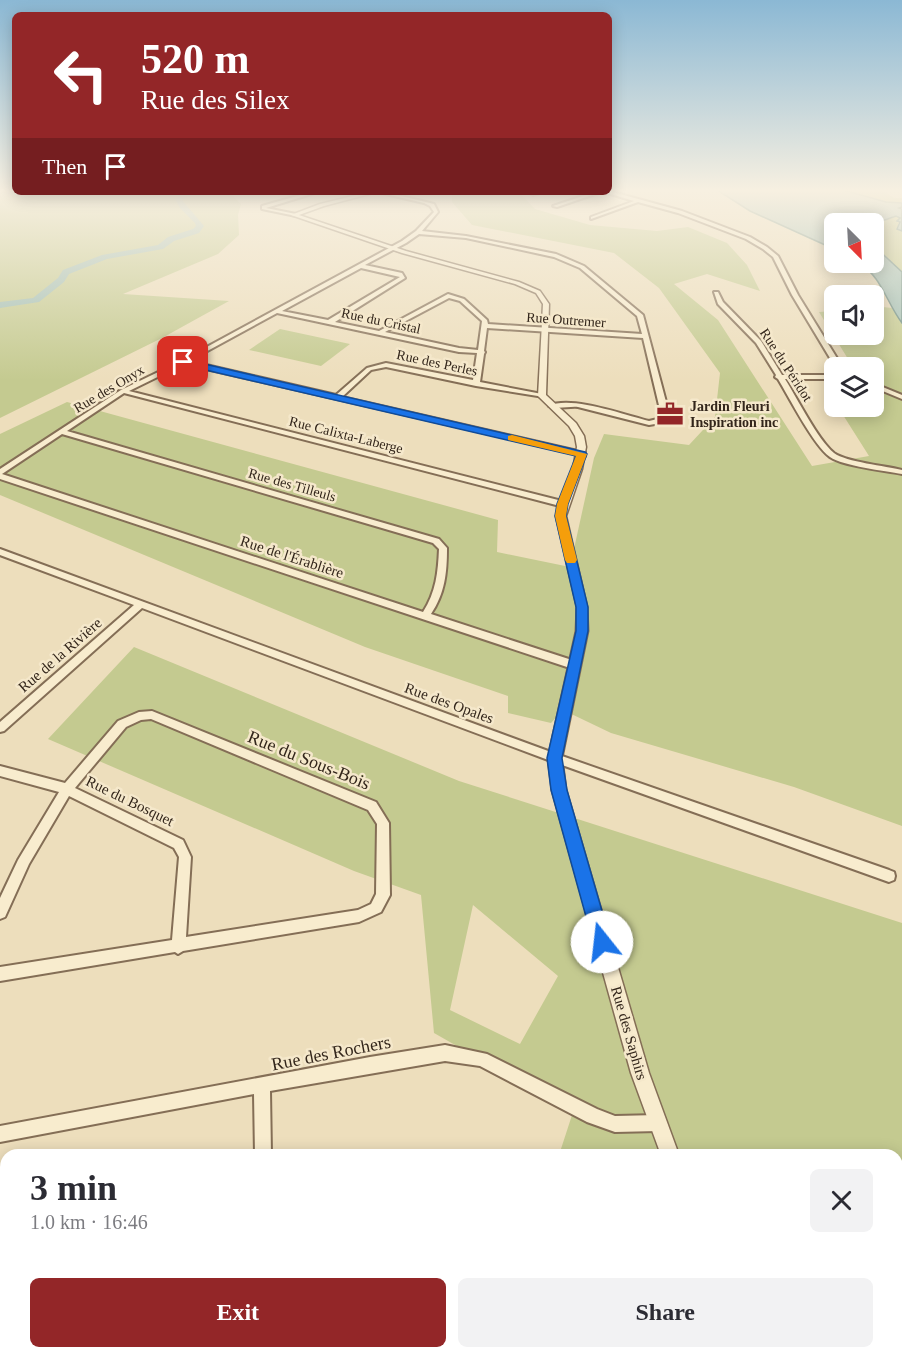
<!DOCTYPE html>
<meta charset="utf-8">
<style>
:root{--surface:#fff;--page:#f2f2f3;--text:#2b2b33;--muted:#7c7c81;--accent:#932628}
body{margin:0;font-family:Georgia,serif;background:var(--page);color:var(--text);height:100vh;display:flex;flex-direction:column;font-size:22px;white-space:nowrap}
*{box-sizing:border-box;margin:0}
p{font-size:20px;color:var(--muted)}
.icon{flex:none;width:33px;height:33px;fill:none;stroke:currentColor;stroke-width:2;stroke-linecap:round;stroke-linejoin:round}
.map{position:relative;flex:1;overflow:hidden}
.drawer{position:absolute;left:0px;top:1149px;width:903px;height:210px;display:flex;flex-direction:column;background:var(--surface);border-radius:18px 18px 0 0;box-shadow:0 3px 15px #0003}
.drawer>*{flex:none}
.top-card{position:absolute;left:12px;top:12px;width:600px;height:183px;border-radius:9px;box-shadow:0 3px 15px #0003;background:#932628;color:#fff;overflow:hidden}
.needle{width:39px;rotate:156deg}
.fabs{position:absolute;left:824px;top:213px;display:grid;gap:12px}
.fabs a{display:grid;place-items:center;width:60px;height:60px;border-radius:9px;background:var(--surface);box-shadow:0 3px 15px #0003;font-size:30px}
.pin{position:absolute;display:grid;place-items:center;width:51px;height:51px;color:#fff;margin:-26px;border-radius:12px;box-shadow:0 3px 9px #0006}
.me{position:absolute;width:66px;margin:-33px;rotate:344deg;stroke-linejoin:round;filter:drop-shadow(0 0 4px #0008)}
.turn{display:flex;align-items:center;gap:21px;height:126px;padding:0 30px;font-size:27px}
.turn .icon{width:78px;height:78px;stroke-width:2.5}
.turn b{display:block;font-size:42px;line-height:51px}
.then{display:flex;align-items:center;height:57px;padding:0 30px;background:#0003;gap:12px;font-size:22px}
.round{display:grid;place-items:center;flex:none;width:63px;height:63px;border-radius:9px;background:var(--page)}
.summary{display:flex;align-items:center;justify-content:space-between;height:102px;padding:0 30px}
h1{font-size:36px;font-weight:600;line-height:45px}
.primary-button{display:flex;gap:12px;margin-top:auto;padding:12px 30px}
.primary-button a{flex:1;height:69px;border-radius:9px;background:var(--accent);color:#fff;font-size:24px;font-weight:600;line-height:69px;text-align:center}
.primary-button a+a{background:var(--page);color:var(--text)}
.map>svg:first-child{display:block}
</style>
<div class="map">
<svg width="902" height="1359" viewBox="0 0 902 1359">
<rect width="100%" height="100%" fill="#eddebc"/>
<g fill="#c4ca90" fill-rule="evenodd">
<polygon points="0,190 235,192 231,194 241,204 238,215 239,235 218,254 123,294 229,301 162,338 0,418"/>
<polygon points="843,190 881,190 894,198 902,198 902,203 886,202"/>
<polygon points="455,192 519,192 535,209 590,225 657,231 688,227 727,243 747,265 760,291 707,274 674,284 718,320 812,466 869,456 838,407 874,405 873,368 853,367 819,312 834,311 834,334 873,334 873,306 892,308 902,323 902,826 794,787 611,733 563,710 551,723 508,713 508,696 365,647 0,495 0,434 67,402 498,520 497,552 570,567 594,458 604,434 689,445 715,417 720,373 659,288 614,253 472,225 452,202 452,194"/>
<polygon points="896,216 900,218 897,229 902,231 902,272 873,245 873,224 860,224 871,218 877,220"/>
<polygon points="280,329 350,344 321,366 249,350"/>
<path d="M 134,647 L 459,781 L 902,923 L 902,1359 L 557,1359 L 556,1353 L 897,1353 L 897,1155 L 559,1155 L 573,1112 L 434,1033 L 421,895 L 354,871 L 48,739 ZM 473,905 L 558,976 L 520,1044 L 450,1010 Z"/>
</g>
<g fill="#a0beb5" stroke="#688b82" stroke-width="1.5">
<polygon points="717,190 843,190 886,202 902,203 902,207 899,208 902,209 902,231 897,229 900,222 897,221 900,218 896,216 885,220 871,218 860,223 834,224 834,249 750,211"/>
<path d="M 873,245 L 902,272 L 902,323 C 886,302 882,277 859,263 L 873,262 Z"/>
</g>
<g fill="none" stroke-linecap="round" stroke-linejoin="round">
<polygon fill="#a0beb5" fill-rule="evenodd" points="189,192 198,192 182,200 204,226 199,233 174,241 163,249 107,259 69,274 64,282 39,302 0,308 0,302 33,298 58,278 63,270 102,255 158,245 168,237 193,229 196,226 195,223 180,208 175,199"/>
<defs>
<g id="minor">
<polygon points="609,191 682,211 750,237 767,247 778,256 798,295 843,368 836,368 792,295 773,257 763,249 746,239 678,213 638,202 591,219 591,217 634,201 604,192"/>
<polygon points="311,192 318,192 266,208 296,214 296,216 262,209 262,206"/>
<path d="M 377,192 L 385,192 L 434,204 L 438,212 L 422,231 L 466,236 L 556,254 L 584,266 L 643,315 L 670,417 L 667,422 L 649,425 L 578,407 C 569,406 556,410 549,406 C 570,395 625,415 649,421 L 662,418 L 643,338 L 487,328 L 484,351 L 485,352 L 484,354 L 480,382 L 542,394 L 544,395 L 544,397 L 476,386 L 386,367 L 371,370 L 342,397 L 582,452 L 585,452 L 585,456 L 184,364 L 129,391 L 566,502 L 566,506 L 560,506 L 124,393 L 67,431 L 439,539 L 447,548 C 447,573 445,593 431,614 L 578,662 L 579,665 L 578,668 L 570,668 L 0,479 L 0,469 L 121,390 L 181,361 L 402,241 L 416,231 L 434,212 L 430,206 L 424,203 ZM 419,234 L 466,238 L 554,257 L 580,268 L 637,316 L 642,334 L 488,324 L 487,320 L 464,299 L 448,294 L 379,331 L 335,322 L 405,278 L 402,273 L 365,265 L 406,243 ZM 361,268 L 400,277 L 328,320 L 282,311 ZM 449,298 L 460,301 L 482,321 L 478,350 L 459,348 L 385,332 ZM 277,313 L 459,352 L 477,353 L 473,380 L 386,363 L 367,368 L 336,395 L 189,361 ZM 62,434 L 433,543 L 439,549 C 438,572 436,592 423,612 L 2,474 Z"/>
<polygon points="536,192 543,192 533,195 531,194"/>
<polygon points="595,192 601,192 557,207 553,206"/>
<path d="M 714,292 L 718,292 L 723,302 L 761,341 L 782,375 L 834,375 L 834,379 L 785,379 C 797,398 818,440 834,453 C 846,462 886,466 902,470 L 902,474 C 885,471 843,466 830,457 C 814,446 789,397 778,379 L 775,377 L 776,375 L 756,343 L 718,304 Z"/>
<polygon points="873,383 902,395 902,399 873,387"/>
<polygon points="0,549 559,755 889,870 894,872 895,876 894,880 889,882 551,761 142,608 4,731 0,732 0,722 134,605 0,555"/>
<path d="M 152,711 L 376,802 L 389,823 L 390,895 L 381,912 L 359,922 L 183,951 L 178,954 L 175,952 L 0,981 L 0,967 L 172,940 L 179,857 L 174,848 L 69,796 L 29,864 L 5,917 L 0,919 L 0,898 L 18,860 L 59,792 L 0,776 L 0,766 L 65,783 L 118,721 L 139,712 ZM 151,719 L 368,810 L 377,824 L 376,894 L 371,904 L 358,910 L 186,937 L 191,857 L 183,840 L 75,788 L 126,727 L 141,720 Z"/>
<polygon points="445,1045 487,1054 597,1109 615,1116 658,1115 664,1117 666,1123 664,1129 658,1131 615,1132 587,1122 480,1066 445,1061 270,1091 271,1155 255,1155 254,1094 0,1142 0,1126 370,1057"/>
<polygon points="6,1316 6,1334 0,1335 0,1317"/>
<polygon points="72,1353 90,1353 91,1359 71,1359"/>
<polygon points="258,1353 276,1353 277,1359 257,1359"/>
<polygon points="445,1353 463,1353 465,1359 445,1359"/>
</g>
<g id="tertiary">
<polygon points="369,192 377,192 324,206 299,215 406,251 519,282 540,291 549,304 546,395 576,423 584,436 586,447 582,469 566,516 587,607 588,631 562,758 566,790 649,1073 679,1155 661,1155 631,1073 552,790 548,758 576,631 577,607 556,516 573,469 577,447 575,436 569,426 538,396 543,304 536,293 515,284 402,253 291,215 320,204"/>
<polygon points="737,1353 759,1353 761,1359 739,1359"/>
</g>
</defs>
<use href="#minor" stroke="#846e56" stroke-width="4"/>
<use href="#tertiary" stroke="#846e56" stroke-width="3"/>
<use href="#minor" fill="#f8ecce" fill-rule="evenodd"/>
<use href="#tertiary" fill="#f8ecce" fill-rule="evenodd"/>
</g>
<linearGradient id="sky" x2="0" y2="1"><stop stop-color="#8bb8d4"/><stop offset="0.5" stop-color="#f7f0e1"/><stop offset="1" stop-color="#f7f0e1" stop-opacity="0"/></linearGradient>
<rect width="902" height="381" fill="url(#sky)"/>
<polygon fill="#1a73e8" stroke="#114b97" stroke-width="1.5" points="183,359 585,452 587,454 568,504 566,516 588,607 588,631 562,758 567,790 611,942 609,948 602,951 596,948 593,942 551,790 547,758 576,631 576,607 555,516 557,504 576,456 180,364 178,362"/>
<polygon fill="#f59e0b" points="512,435 587,454 568,504 566,516 577,560 575,563 567,563 565,560 555,516 557,504 576,456 508,440 508,436"/>
<defs>
<symbol id="office-bare" viewBox="-9 -9 18 18"><path d="M-6-3h4V-5.5h4V-3h4V5H-6ZM-1-4.5V-3h2v-1.5ZM-6 0V1H6V0Z" fill="#932628" stroke="#f5e8cb" stroke-width="2.5" paint-order="stroke"/></symbol>
</defs>
<g fill-rule="evenodd">
<use href="#office-bare" x="651" y="395" width="38" height="38"/>
</g>
<g text-anchor="middle" dominant-baseline="central" stroke-width="5" stroke-linejoin="round" paint-order="stroke">
<g font-size="14" fill="#33261b" stroke="#f5e8cb">
<text transform="translate(566 320) rotate(4)">Rue Outremer</text>
<text transform="translate(381 321) rotate(12)">Rue du Cristal</text>
<text transform="translate(437 363) rotate(12)">Rue des Perles</text>
<text transform="translate(786 365) rotate(57)">Rue du Péridot</text>
<text transform="translate(109 389) rotate(-31)">Rue des Onyx</text>
<text transform="translate(346 435) rotate(14)">Rue Calixta-Laberge</text>
<text transform="translate(292 485) rotate(16)">Rue des Tilleuls</text>
</g>
<g font-size="14" font-weight="bold" fill="#33261b" stroke="#f5e8cb" text-anchor="start">
<text x="690" y="406">Jardin Fleuri<tspan x="690" dy="16">Inspiration inc</tspan></text>
</g>
<g font-size="15" fill="#33261b" stroke="#f5e8cb">
<text transform="translate(292 557) rotate(18)">Rue de l'Érablière</text>
<text transform="translate(60 655) rotate(-41)">Rue de la Rivière</text>
<text transform="translate(449 703) rotate(20)">Rue des Opales</text>
<text transform="translate(130 801) rotate(26)">Rue du Bosquet</text>
<text transform="translate(629 1033) rotate(74)">Rue des Saphirs</text>
</g>
<g font-size="18" fill="#33261b" stroke="#f5e8cb">
<text transform="translate(309 760) rotate(22)">Rue du Sous-Bois</text>
<text transform="translate(331 1053) rotate(-11)">Rue des Rochers</text>
</g>
</g>
</svg>
<div class="fabs">
<a><svg class="needle" viewBox="-14 -14 28 28"><path d="M0-13l5 13h-10z" fill="#e53935"/><path d="M0 13l5-13h-10z" fill="#7c7c81"/></svg></a>
<a><svg class="icon" aria-label="sound" viewBox="0 0 24 24"><path d="M4 9h4l5-4v14l-5-4H4zM17 9q2 3 0 6"/></svg></a>
<a><svg class="icon" aria-label="layers" viewBox="0 0 24 24"><path d="M12 4l9 5-9 5-9-5zM3 14l9 5 9-5"/></svg></a>
</div>
<div class="pin" style="left:183px;top:362px;background:#d93025"><svg class="icon" aria-label="arrive" viewBox="0 0 24 24"><path d="M6 21V4h12l-3 4 3 4H6"/></svg></div>
<svg class="me" style="left:602px;top:942px" viewBox="-20 -20 40 40"><circle r="19" fill="#fff"/><path d="M0-13L10 11 0 6-10 11z" fill="#1a73e8"/></svg>
<div class="top-card">
<div class="turn"><svg class="icon" aria-label="left" viewBox="0 0 24 24"><path d="M17 20v-9H6M10 6l-5 5 5 5"/></svg><div><b>520 m</b>Rue des Silex</div></div>
<div class="then">Then<svg class="icon" aria-label="arrive" viewBox="0 0 24 24"><path d="M6 21V4h12l-3 4 3 4H6"/></svg></div>
</div>
<section class="drawer">
<div class="summary"><div><h1>3 min</h1><p>1.0 km · 16:46</p></div><a class="round"><svg class="icon" aria-label="close" viewBox="0 0 24 24"><path d="M6 6l12 12M18 6L6 18"/></svg></a></div>
<div class="primary-button"><a>Exit</a><a>Share</a></div>
</section>
</div>
